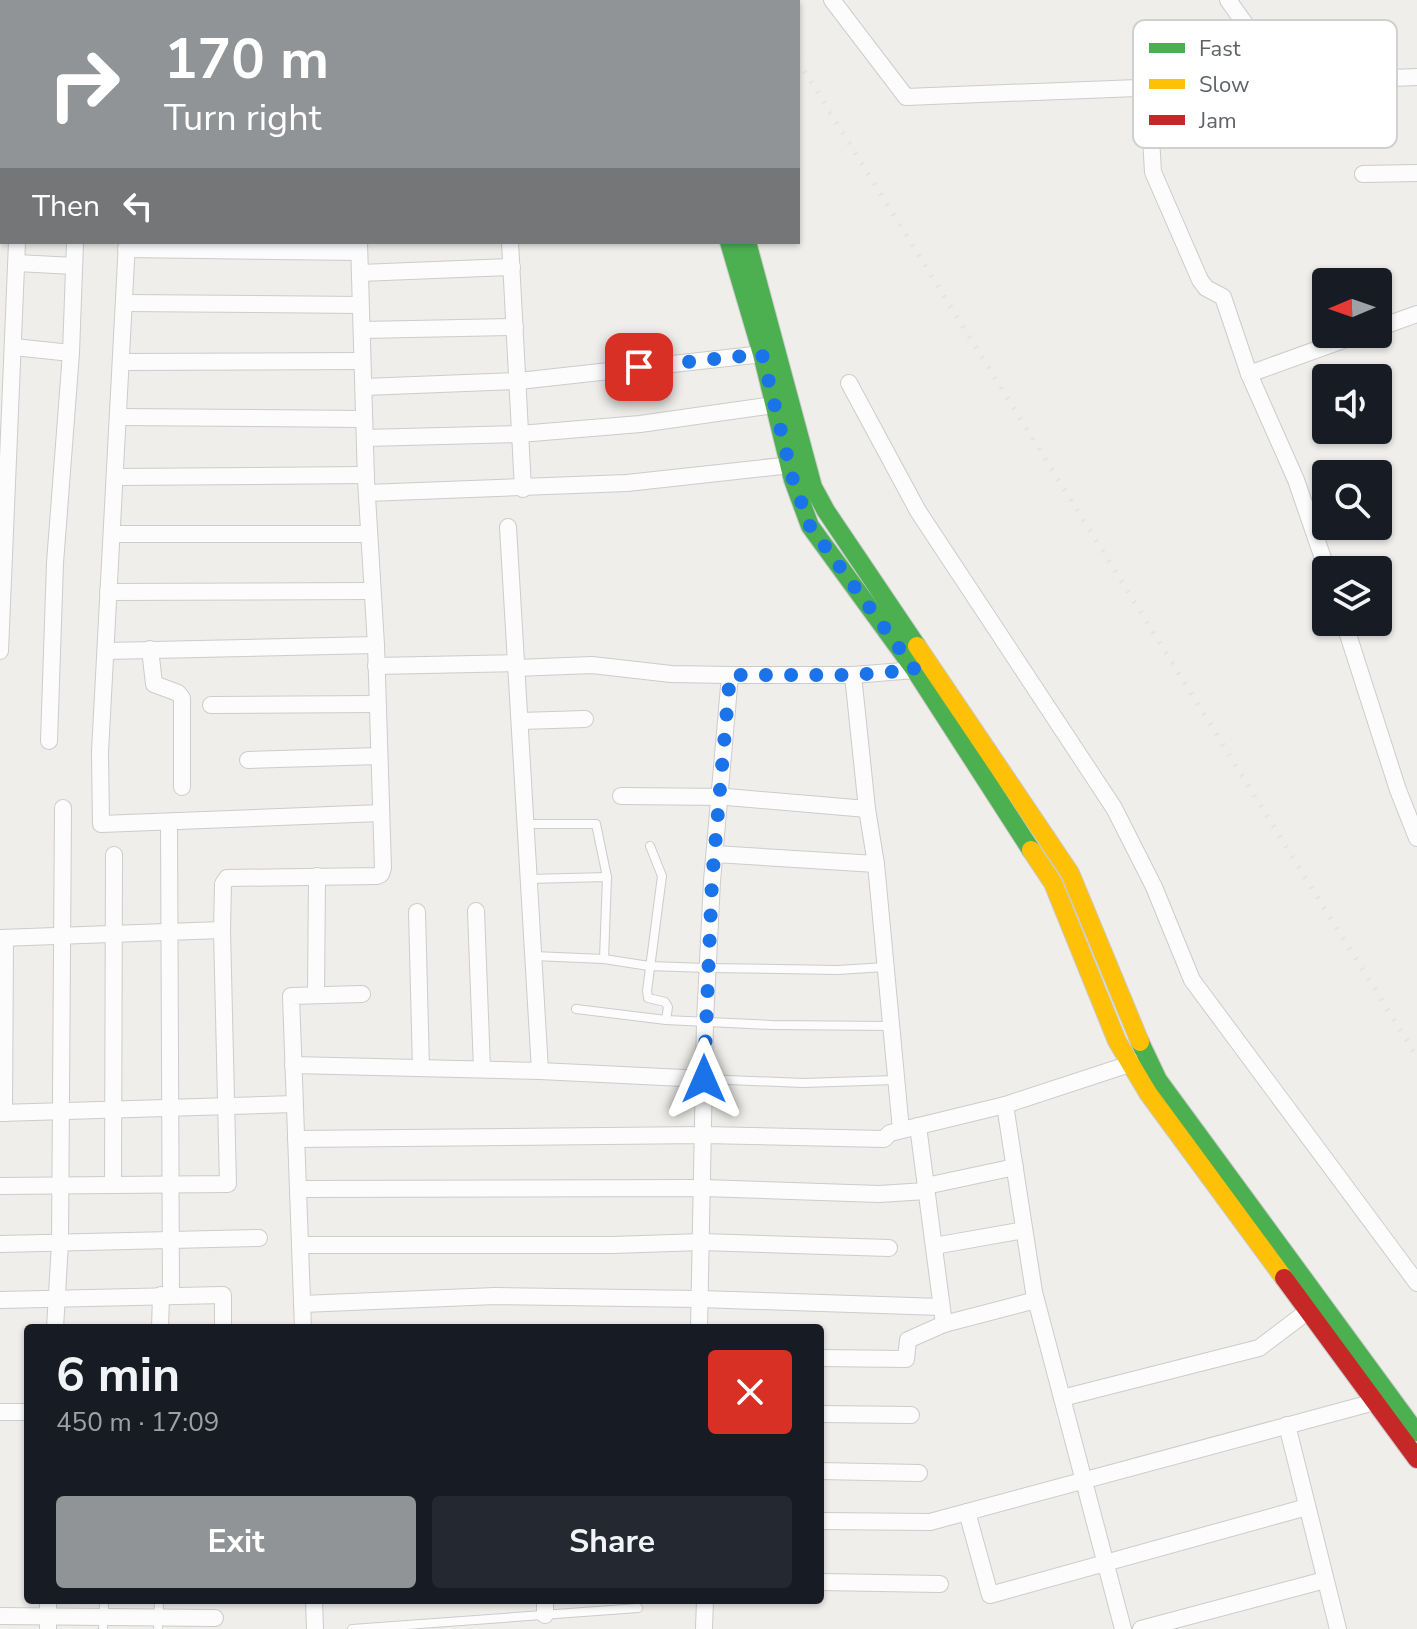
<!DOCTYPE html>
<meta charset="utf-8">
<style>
:root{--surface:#171b24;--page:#242831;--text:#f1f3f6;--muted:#9ea1a6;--accent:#919496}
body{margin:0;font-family:"Nunito Sans",sans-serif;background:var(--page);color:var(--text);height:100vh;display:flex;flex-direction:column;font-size:30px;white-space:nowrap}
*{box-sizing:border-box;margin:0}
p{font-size:26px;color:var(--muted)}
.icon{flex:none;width:44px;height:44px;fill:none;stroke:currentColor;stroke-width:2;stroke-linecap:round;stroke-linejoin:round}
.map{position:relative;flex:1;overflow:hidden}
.panel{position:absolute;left:24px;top:1324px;width:800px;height:280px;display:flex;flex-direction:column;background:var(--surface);border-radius:8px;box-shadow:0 2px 6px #0004}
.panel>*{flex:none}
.banner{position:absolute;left:0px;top:0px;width:800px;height:244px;box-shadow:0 2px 6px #0004;background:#919496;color:#fff;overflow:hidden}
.needle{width:52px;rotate:268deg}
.tools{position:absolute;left:1312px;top:268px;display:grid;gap:16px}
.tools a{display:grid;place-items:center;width:80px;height:80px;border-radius:8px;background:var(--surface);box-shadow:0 2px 6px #0004;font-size:40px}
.pin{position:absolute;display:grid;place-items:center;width:68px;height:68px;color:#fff;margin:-34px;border-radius:16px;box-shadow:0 4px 12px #0006}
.me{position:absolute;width:88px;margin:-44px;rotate:0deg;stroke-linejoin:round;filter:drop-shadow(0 0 6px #0008)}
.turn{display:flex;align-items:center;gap:28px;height:168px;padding:0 32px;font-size:36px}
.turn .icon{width:104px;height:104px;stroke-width:2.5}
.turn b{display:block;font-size:56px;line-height:68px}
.then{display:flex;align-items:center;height:76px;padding:0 32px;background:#0003;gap:16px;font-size:30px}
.round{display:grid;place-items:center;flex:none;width:84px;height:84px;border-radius:8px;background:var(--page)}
.head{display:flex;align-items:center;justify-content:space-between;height:136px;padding:0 32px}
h1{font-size:48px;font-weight:700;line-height:60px}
.cta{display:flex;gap:16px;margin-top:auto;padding:16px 32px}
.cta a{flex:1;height:92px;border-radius:8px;background:var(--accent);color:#fff;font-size:32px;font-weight:700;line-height:92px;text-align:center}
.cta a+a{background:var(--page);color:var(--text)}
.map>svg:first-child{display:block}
</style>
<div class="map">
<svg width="1417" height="1629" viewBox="0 0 1417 1629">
<rect width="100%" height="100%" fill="#efeeea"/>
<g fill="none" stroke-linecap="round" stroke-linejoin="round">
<defs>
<g id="lane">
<polyline points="525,824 596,824 607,877"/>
<polyline points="650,846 662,876 647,991 648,998 665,1002 668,1007 666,1020"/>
<polyline points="529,879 607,877 604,959"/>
<polyline points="534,956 604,959 649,966 707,968 838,970 885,967"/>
<polyline points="576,1009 666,1020 772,1025 891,1026"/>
<polyline points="704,1079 803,1083 896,1080"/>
<polyline points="103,1629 104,1600"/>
<polyline points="158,1629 159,1600"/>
<polyline points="352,1629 638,1608"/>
</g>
<g id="street">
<polyline points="15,0 15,2"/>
<polyline points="66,0 66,2"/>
<polyline points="124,0 124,2"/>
<polyline points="179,0 179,2"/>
<polyline points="226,0 226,2"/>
<polyline points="287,0 287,2"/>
<polyline points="351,0 351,2"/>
<polyline points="409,0 409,2"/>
<polyline points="466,0 466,2"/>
<polyline points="518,0 518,2"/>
<polyline points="832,0 906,97 1417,77"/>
<polyline points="1228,0 1271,60 1319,77"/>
<polyline points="1148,87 1153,172 1200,280 1206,288 1223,297 1249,374 1296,480 1327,570"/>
<polyline points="1363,174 1417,173"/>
<polyline points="127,242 100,752 101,824 381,813"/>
<polyline points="510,242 523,489"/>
<polyline points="126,249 359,252"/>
<polyline points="17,263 74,266"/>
<polyline points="360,273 512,267"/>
<polyline points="124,303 360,305"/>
<polyline points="1378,328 1417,314"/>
<polyline points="362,330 515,327"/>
<polyline points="14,347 71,353"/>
<polyline points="121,362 362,361"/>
<polyline points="1249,374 1360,334"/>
<polyline points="849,383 918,511 1114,808 1154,887 1192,980 1417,1283"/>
<polyline points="364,387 519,381 772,353"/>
<polyline points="118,417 364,419"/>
<polyline points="365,438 520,434 640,424 774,405"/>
<polyline points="115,477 366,475"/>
<polyline points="367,493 627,483 800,464"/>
<polyline points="508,527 540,1071"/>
<polyline points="113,534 368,534"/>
<polyline points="108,592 372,591"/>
<polyline points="1344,622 1398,790 1417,838"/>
<polyline points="150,649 154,684 178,693 182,698 182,787"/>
<polyline points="0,651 17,242"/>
<polyline points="106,651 376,645"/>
<polyline points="376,666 516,663"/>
<polyline points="516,668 592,665 671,674 730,675"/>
<polyline points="853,675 867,809 876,864 901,1130"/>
<polyline points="211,705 377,704"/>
<polyline points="520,721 585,719"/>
<polyline points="49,741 55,563 71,353 75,242"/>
<polyline points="248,760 379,756"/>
<polyline points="621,796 727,797 867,809"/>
<polyline points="169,822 171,1295"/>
<polyline points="715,854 876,864"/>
<polyline points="476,911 482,1069"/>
<polyline points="417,912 421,1068"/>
<polyline points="0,938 222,930"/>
<polyline points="316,995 317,876"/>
<polyline points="293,1065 540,1071 704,1079"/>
<polyline points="1005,1105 1034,1292 1123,1629"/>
<polyline points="0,1113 294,1104"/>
<polyline points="4,1113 5,938"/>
<polyline points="918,1126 944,1324 1036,1300"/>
<polyline points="296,1139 703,1135 884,1139 890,1133 1005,1105 1139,1061"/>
<polyline points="113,1185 114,855"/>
<polyline points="0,1186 228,1184 222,930 223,884 227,878 377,876 381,874 383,868 376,645 366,480 359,242"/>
<polyline points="926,1186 1015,1167"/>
<polyline points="298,1189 703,1188 879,1194 926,1191"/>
<polyline points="0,1244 259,1238"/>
<polyline points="300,1245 612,1245 702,1242 889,1248"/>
<polyline points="934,1246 1024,1230"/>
<polyline points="0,1300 223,1295 223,1328"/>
<polyline points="302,1304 495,1296 700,1299 941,1307"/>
<polyline points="55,1328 60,1243 63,808"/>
<polyline points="160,1328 161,1295"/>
<polyline points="303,1328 291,996 362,994"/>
<polyline points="699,1328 705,1021 712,881 730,675 853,675 915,670"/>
<polyline points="820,1358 906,1359 908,1340 944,1324"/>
<polyline points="1062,1398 1259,1348 1308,1311"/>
<polyline points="0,1412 28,1412"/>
<polyline points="820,1414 911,1415"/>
<polyline points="1287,1425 1338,1629"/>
<polyline points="820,1471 919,1473"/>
<polyline points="967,1512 990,1595 1307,1507"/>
<polyline points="820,1521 930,1522 1382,1400"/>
<polyline points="820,1582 940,1584"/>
<polyline points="314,1600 315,1629"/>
<polyline points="545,1600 545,1615"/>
<polyline points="0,1616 215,1618"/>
<polyline points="48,1629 48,1600"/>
<polyline points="704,1629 705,1600"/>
<polyline points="1141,1629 1325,1580"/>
</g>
<g id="fast">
<polyline points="729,242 762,354 793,480 810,526 915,670 1031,850"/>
<polyline points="747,242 813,487 826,511 917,646"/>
<polyline points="1140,1042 1158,1080 1416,1432"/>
</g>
<g id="slow">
<polyline points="917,646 1070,873 1140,1042"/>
<polyline points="1031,850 1053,883 1117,1041 1148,1093 1284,1278"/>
</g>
<g id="jam">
<polyline points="622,0 623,2"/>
<polyline points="644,0 645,2"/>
<polyline points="1284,1278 1417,1459"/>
</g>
</defs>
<use href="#lane" stroke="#cbcccc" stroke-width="10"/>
<use href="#street" stroke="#cbcccc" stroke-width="18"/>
<use href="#fast" stroke="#cacacb" stroke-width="20"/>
<use href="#slow" stroke="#cacacb" stroke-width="20"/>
<use href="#jam" stroke="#cacacb" stroke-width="20"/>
<use href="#lane" stroke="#fdfcfc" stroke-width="8"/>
<use href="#street" stroke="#fdfcfc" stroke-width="16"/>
<use href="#fast" stroke="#4caf50" stroke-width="18"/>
<use href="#slow" stroke="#ffc107" stroke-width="18"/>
<use href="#jam" stroke="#c62828" stroke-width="18"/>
<g stroke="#e4e4e4" stroke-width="5" stroke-dasharray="2 10" stroke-linecap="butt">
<polyline points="760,0 761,2"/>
<polyline points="798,61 1417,1057"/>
</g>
</g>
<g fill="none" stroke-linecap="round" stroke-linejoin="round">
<polyline stroke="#1a73e8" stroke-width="14" stroke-dasharray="0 25.2" points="639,367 762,354 793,480 810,526 915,670 853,675 730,675 712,881 704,1079"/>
</g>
<rect x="1133" y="20" width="264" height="128" rx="12" fill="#fff" stroke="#cfd0d2" stroke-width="2"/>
<rect x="1149" y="43" width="36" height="10" fill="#4caf50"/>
<rect x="1149" y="79" width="36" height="10" fill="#ffc107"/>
<rect x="1149" y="115" width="36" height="10" fill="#c62828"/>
<g font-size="22" fill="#5f6368">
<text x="1199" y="56">Fast</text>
<text x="1199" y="92">Slow</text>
<text x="1199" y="128">Jam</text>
</g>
</svg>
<div class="tools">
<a><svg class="needle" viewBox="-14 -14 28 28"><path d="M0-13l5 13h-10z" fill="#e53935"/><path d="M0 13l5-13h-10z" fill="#9ea1a6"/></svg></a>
<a><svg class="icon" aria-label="sound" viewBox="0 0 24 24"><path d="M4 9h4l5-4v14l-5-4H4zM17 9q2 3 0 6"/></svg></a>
<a><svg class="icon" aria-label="search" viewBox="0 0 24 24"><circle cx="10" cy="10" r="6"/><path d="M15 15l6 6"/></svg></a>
<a><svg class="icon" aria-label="layers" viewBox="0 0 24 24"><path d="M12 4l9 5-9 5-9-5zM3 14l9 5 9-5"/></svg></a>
</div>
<div class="pin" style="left:639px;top:367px;background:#d93025"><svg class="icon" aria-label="arrive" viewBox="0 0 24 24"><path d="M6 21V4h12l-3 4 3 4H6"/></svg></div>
<svg class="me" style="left:704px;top:1079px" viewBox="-20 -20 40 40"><path d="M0-17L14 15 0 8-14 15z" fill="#1a73e8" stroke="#fff" stroke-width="4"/></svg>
<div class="banner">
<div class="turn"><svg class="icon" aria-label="right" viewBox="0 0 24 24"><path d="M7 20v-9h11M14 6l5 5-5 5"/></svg><div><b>170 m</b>Turn right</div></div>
<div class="then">Then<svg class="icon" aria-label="left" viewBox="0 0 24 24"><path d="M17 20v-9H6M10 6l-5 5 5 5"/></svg></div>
</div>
<section class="panel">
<div class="head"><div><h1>6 min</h1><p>450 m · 17:09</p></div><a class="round" style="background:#d93025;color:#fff"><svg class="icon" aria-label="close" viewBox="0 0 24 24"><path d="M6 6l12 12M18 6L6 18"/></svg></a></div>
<div class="cta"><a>Exit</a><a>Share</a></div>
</section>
</div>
